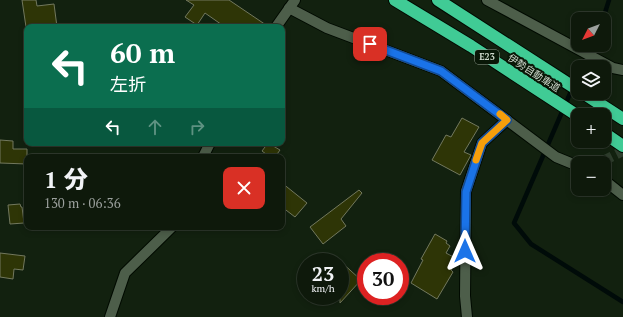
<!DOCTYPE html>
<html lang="ja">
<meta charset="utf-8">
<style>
:root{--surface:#0e190b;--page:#172214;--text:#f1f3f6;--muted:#9ba09d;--line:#2e382c}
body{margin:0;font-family:"PT Serif","Noto Sans JP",serif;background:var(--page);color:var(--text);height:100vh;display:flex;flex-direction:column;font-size:15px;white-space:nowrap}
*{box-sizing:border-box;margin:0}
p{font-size:13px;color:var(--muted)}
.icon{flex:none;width:22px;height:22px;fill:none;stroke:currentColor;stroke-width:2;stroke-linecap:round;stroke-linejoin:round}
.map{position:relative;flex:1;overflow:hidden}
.side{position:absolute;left:24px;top:154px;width:261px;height:76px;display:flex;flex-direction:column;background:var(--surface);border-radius:8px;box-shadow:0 2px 6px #0003,0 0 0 1px var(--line)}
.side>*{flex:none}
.banner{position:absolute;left:24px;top:24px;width:261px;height:122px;border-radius:8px;box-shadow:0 2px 6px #0003,0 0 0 1px var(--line);background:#0b6e4f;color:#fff;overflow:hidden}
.needle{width:26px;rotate:228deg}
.controls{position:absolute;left:571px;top:12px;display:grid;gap:8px}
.controls a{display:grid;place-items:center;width:40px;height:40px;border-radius:8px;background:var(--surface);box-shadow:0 2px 6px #0003,0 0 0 1px var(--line);font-size:20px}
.speed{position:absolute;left:297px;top:253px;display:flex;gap:8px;font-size:20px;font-weight:700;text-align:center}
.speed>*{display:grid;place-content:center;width:52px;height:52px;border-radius:50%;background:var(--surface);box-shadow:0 2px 6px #0003,0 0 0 1px var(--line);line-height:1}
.speed small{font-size:10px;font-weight:400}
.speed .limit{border:6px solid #d22;background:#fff;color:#111}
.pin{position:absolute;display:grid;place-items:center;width:34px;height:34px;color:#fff;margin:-17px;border-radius:8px;box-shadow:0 2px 6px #0006}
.me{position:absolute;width:44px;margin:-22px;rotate:0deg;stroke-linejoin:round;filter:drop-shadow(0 0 3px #0008)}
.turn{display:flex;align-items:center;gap:14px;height:84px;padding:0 20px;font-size:18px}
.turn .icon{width:52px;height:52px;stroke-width:2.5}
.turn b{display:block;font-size:28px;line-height:34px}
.lanes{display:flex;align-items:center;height:38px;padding:0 20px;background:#0003;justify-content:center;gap:20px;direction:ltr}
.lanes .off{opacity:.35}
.round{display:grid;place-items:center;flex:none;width:42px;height:42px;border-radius:8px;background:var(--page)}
.headline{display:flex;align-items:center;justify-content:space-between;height:68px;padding:0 20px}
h1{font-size:24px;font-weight:800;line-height:30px}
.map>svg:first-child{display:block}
</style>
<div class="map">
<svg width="623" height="317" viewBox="0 0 623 317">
<rect width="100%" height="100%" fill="#12210f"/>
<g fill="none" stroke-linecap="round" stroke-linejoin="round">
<g stroke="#000b09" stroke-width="4.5">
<polyline points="603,19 609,0"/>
<polyline points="582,67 591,45"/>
<polyline points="578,75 514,223 531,244 623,302"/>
</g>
</g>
<g fill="#2e3506" stroke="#72785e">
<polygon points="22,0 36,0 37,6 54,4 57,27 26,27"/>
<polygon points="186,0 229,0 269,27 225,27 205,13 197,25 185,17 194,5"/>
<polygon points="462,118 479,127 464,152 471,155 460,175 432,160 446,135 451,137"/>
<polygon points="0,140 13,141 13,149 27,149 27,164 0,163"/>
<polygon points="268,143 280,150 275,157 270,157 262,151"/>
<polygon points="282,183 307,203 295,217 282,207"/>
<polygon points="359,190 362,193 341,219 346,226 323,244 310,227"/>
<polygon points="20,204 21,207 22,207 24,223 10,224 8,205"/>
<polygon points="435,234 447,241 446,243 450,246 446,253 457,259 451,270 453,272 437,299 411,283 423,260 421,259"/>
<polygon points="0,253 25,256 23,270 14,269 13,279 0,277"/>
<polygon points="340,261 361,280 340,303"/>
</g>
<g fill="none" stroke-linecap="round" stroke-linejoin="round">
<polyline stroke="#2e3d2c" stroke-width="10" stroke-dasharray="10 5" stroke-linecap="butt" points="603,161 623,151"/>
<defs>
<g id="minor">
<polyline points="487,0 613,68 623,70"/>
<polyline points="289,8 327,28 441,71 556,157 578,166"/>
<polyline points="276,27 295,0"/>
<polyline points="203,157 210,143"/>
<polyline points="602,163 603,161"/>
<polyline points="604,180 623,195"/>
<polyline points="110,317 125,273 172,227"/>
<polyline points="467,317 465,296 466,191 482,143 507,120"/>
</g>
<g id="motorway">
<polyline points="395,0 471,46 578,116"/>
<polyline points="438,0 578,90"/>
<polyline points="583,93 623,119"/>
<polyline points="604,133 623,146"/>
</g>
</defs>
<use href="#minor" stroke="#010a00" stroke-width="12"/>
<use href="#motorway" stroke="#010a00" stroke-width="14"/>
<use href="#minor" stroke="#4d5e4a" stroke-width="10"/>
<use href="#motorway" stroke="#40cb95" stroke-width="12"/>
</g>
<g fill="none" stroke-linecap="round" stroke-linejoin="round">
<defs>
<polyline id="route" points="370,44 441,71 507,120 482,143 466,192 465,251"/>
</defs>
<use href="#route" stroke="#114b97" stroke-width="10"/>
<use href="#route" stroke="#1a73e8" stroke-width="7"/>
<polyline stroke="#f59e0b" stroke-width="7" points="476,160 482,143 507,120 500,114"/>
</g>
<g text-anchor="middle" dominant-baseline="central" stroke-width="4" stroke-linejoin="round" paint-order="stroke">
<rect fill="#091707" stroke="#949f92" stroke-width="1" x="475" y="50" width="24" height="14" rx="3"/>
<g font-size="9" font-weight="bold" fill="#cfd9cd">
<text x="487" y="57">E23</text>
</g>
<g font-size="10" fill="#cfd9cd" stroke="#091707">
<text transform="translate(534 73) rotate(33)">伊勢自動車道</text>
</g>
</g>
</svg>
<div class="controls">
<a><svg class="needle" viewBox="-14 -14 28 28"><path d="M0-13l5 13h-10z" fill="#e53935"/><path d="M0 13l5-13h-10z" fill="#9ba09d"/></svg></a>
<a><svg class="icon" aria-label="layers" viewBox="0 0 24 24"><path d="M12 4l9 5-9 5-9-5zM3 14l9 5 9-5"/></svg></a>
<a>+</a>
<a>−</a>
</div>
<div class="speed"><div>23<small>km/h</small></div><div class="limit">30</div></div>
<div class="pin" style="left:370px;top:44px;background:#d93025"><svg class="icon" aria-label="arrive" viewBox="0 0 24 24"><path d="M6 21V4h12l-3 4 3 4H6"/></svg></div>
<svg class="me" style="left:465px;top:251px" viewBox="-20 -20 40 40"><path d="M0-17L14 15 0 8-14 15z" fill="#1a73e8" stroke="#fff" stroke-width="4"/></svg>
<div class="banner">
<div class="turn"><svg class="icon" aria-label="left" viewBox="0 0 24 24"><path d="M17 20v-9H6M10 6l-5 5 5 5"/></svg><div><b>60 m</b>左折</div></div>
<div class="lanes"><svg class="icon" aria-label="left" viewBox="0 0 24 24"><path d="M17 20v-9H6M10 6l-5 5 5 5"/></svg><svg class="icon off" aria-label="ahead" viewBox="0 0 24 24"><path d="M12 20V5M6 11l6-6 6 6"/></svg><svg class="icon off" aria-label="right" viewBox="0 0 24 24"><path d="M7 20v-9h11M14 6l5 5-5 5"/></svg></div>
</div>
<section class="side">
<div class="headline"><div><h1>1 分</h1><p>130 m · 06:36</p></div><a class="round" style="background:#d93025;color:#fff"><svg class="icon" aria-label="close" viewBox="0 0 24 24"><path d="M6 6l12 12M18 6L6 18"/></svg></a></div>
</section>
</div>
